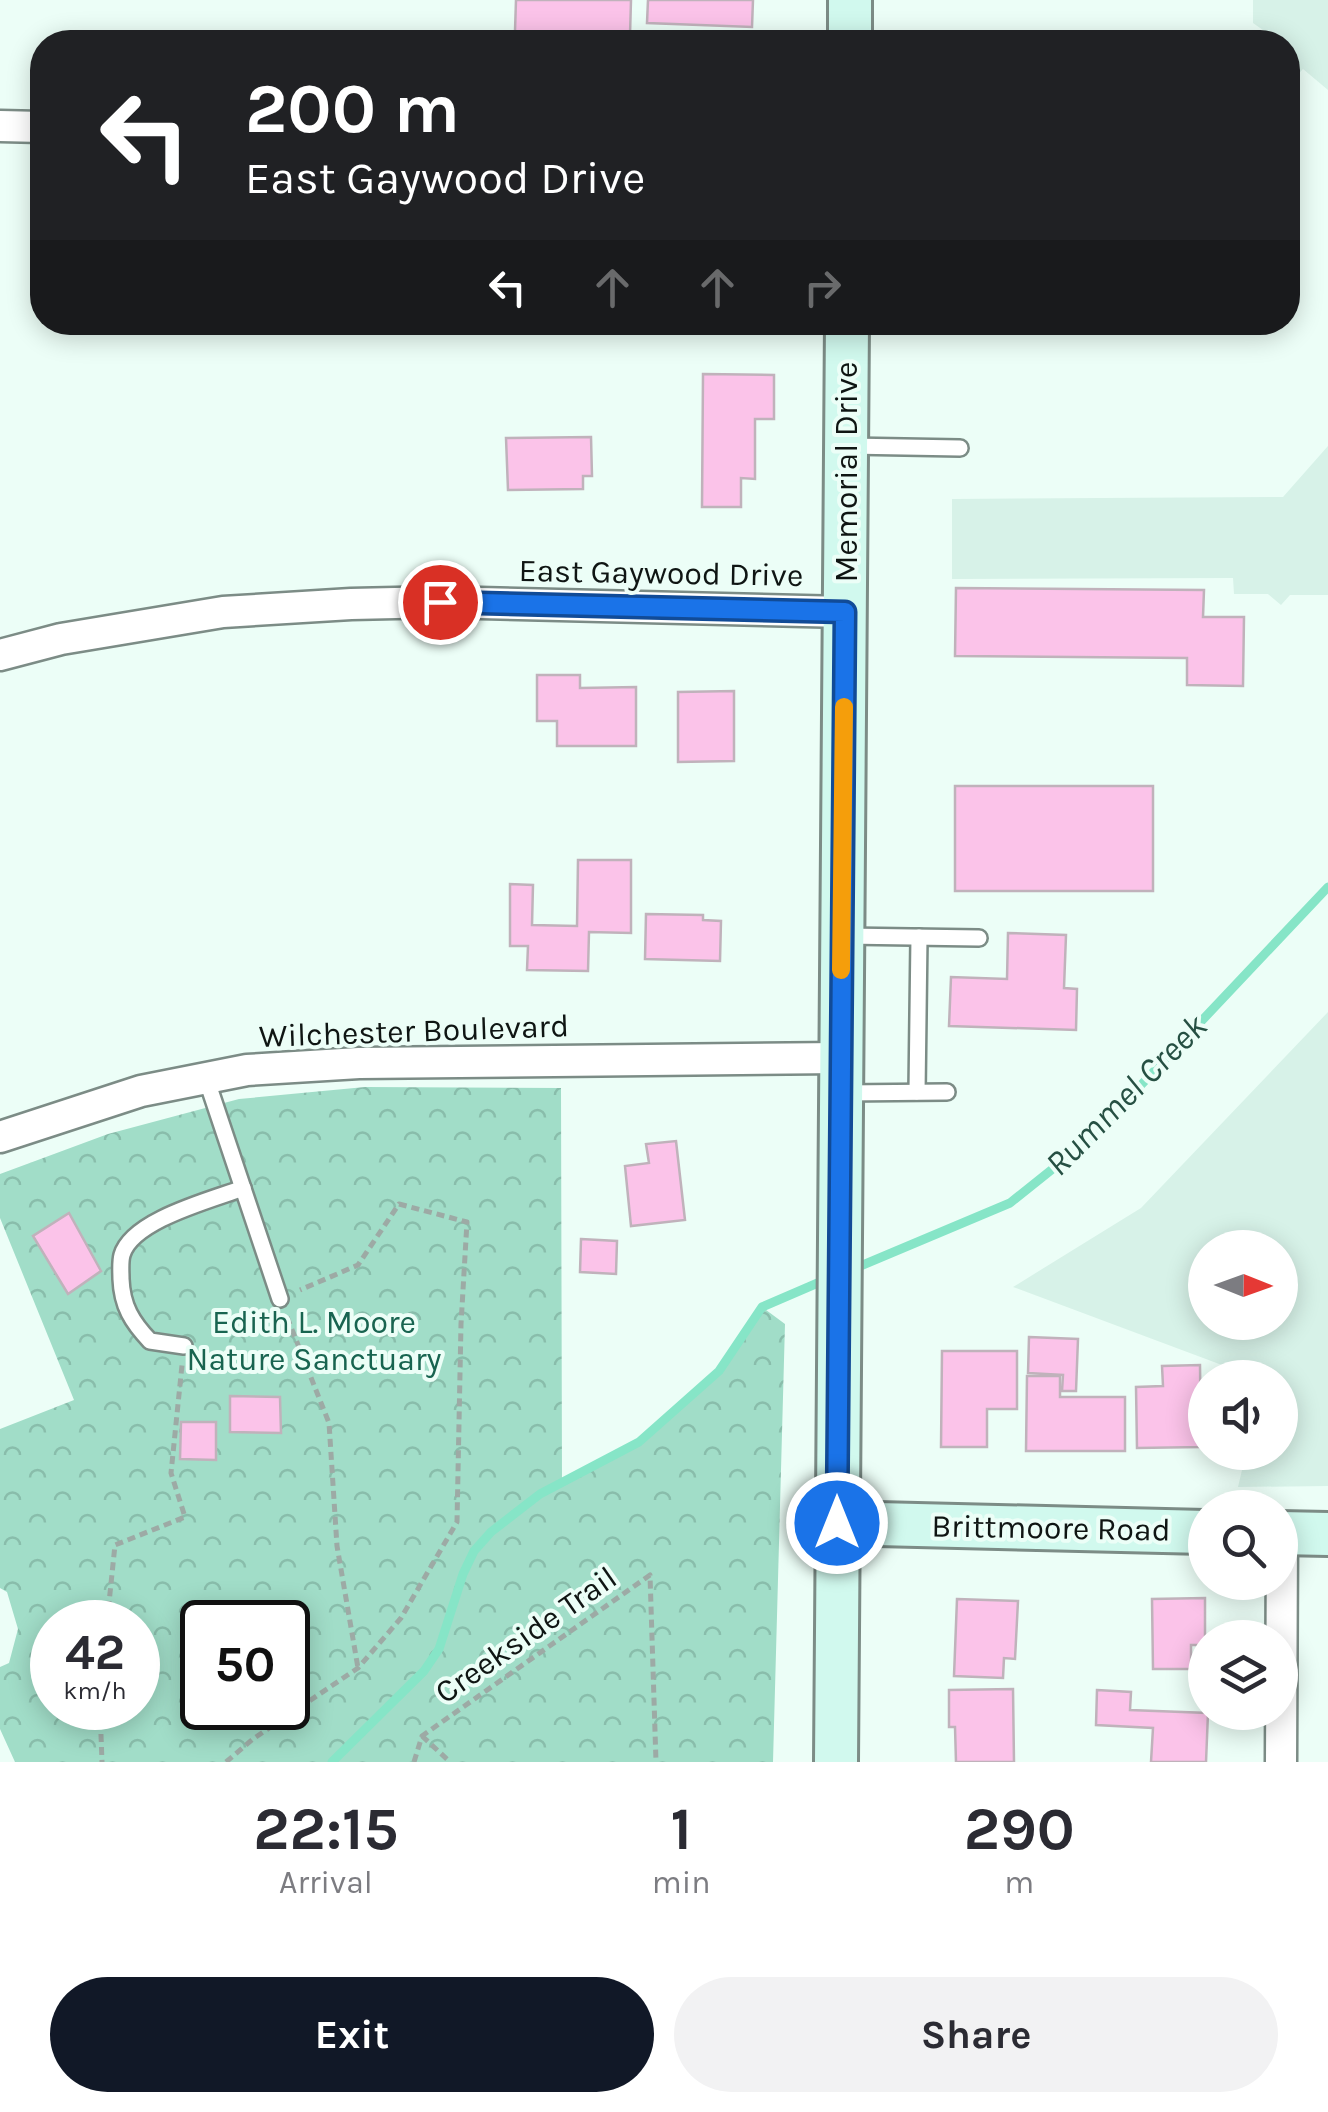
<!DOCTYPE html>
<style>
:root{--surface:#fff;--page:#f2f2f3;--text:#2b2b33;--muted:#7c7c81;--accent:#111827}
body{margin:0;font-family:Karla,sans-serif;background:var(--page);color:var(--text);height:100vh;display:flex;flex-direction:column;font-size:38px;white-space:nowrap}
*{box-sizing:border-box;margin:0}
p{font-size:32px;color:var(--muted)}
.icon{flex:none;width:55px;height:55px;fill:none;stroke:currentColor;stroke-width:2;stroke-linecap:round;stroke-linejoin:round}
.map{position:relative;height:1762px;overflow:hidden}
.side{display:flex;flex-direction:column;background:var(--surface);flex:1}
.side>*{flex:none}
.guide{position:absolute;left:30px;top:30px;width:1270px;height:305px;border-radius:40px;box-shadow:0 5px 25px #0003;background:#202124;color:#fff;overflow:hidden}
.needle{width:65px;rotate:91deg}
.fabs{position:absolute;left:1188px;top:1230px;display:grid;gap:20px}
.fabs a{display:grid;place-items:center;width:110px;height:110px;border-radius:50%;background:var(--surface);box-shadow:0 5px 25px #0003;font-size:50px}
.speed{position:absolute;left:30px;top:1600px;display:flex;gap:20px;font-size:50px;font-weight:700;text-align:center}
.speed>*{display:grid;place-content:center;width:130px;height:130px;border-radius:50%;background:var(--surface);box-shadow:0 5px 25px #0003;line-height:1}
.speed small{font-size:25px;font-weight:400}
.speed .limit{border:5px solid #111;border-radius:15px;background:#fff;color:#111}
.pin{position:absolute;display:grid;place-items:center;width:85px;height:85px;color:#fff;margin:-42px;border:5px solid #fff;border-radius:50%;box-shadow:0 2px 10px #0007}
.me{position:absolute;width:110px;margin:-55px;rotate:0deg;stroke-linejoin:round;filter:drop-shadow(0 0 8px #0008)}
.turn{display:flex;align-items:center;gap:35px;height:210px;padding:0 50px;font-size:45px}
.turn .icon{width:130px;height:130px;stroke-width:2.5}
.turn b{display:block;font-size:70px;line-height:85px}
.lanes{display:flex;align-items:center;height:95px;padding:0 50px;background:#0003;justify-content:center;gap:50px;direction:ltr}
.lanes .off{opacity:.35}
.eta{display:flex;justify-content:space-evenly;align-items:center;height:170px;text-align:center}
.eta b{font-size:60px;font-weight:700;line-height:70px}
.button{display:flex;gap:20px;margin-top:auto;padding:20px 50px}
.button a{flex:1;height:115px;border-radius:60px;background:var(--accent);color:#fff;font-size:40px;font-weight:700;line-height:115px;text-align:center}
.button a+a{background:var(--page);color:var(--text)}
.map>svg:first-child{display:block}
</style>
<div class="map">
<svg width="1328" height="1762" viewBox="0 0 1328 1762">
<defs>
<pattern id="park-crowns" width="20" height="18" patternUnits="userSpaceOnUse" patternTransform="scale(2.5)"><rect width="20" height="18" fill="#a1ddc8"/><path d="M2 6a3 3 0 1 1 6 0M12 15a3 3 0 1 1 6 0" fill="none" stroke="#89bdab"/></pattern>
</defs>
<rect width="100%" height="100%" fill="#ecfef7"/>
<g fill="#d7f2e8" fill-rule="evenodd">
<polygon points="1253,0 1328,0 1328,90 1303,69 1288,85 1288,42 1275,42 1277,40 1253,23"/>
<polygon points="1328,446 1328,595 1290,595 1281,605 1268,594 1234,594 1233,578 952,579 952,499 1283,497"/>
<path d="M 1328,1012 L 1328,1486 L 1238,1487 L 1246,1453 L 1280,1452 L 1280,1378 L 1254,1377 L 1013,1287 L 1141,1208 ZM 1205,1248 L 1280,1248 L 1280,1322 L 1205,1322 Z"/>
</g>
<path fill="url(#park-crowns)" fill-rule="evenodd" d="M 365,1087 L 561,1088 L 562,1482 L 639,1442 L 719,1371 L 762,1307 L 785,1324 L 773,1762 L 15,1762 L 0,1729 L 0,1667 L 9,1663 L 18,1629 L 7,1592 L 0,1588 L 0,1429 L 74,1400 L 0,1218 L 0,1174 L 108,1134 L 239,1099 ZM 52,1622 L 138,1622 L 138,1708 L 52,1708 ZM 202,1622 L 288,1622 L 288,1708 L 202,1708 Z"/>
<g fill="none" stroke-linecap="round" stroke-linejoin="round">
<g stroke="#86e5c7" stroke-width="9">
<polyline points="851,1270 1010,1203 1090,1139 1328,887"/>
<polyline points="332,1762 424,1671 439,1649 463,1574 474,1551 491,1532 540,1494 639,1442 719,1371 762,1307 827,1279"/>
</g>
</g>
<g fill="#fbc3e9" stroke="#c0b2bb" stroke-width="2.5">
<polygon points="516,0 631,0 630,35 515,31"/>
<polygon points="648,0 753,0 752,27 647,23"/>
<polygon points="703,374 774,375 774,419 755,419 755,479 741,478 741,507 702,507"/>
<polygon points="591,437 592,476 583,476 583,489 508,490 506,438"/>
<polygon points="956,588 1204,590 1203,617 1244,617 1243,686 1187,685 1187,658 955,656"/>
<polygon points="537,675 580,675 580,688 636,687 636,746 557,746 557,721 537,721"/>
<polygon points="734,691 734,761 678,762 678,692"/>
<rect x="955" y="786" width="198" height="105"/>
<polygon points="578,860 631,860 631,933 589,932 588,971 527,970 528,946 510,946 510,884 533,885 532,925 577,926"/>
<polygon points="646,914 703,915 703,920 721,921 720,961 645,959"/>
<polygon points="1008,933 1066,935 1064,988 1077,989 1076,1030 949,1026 951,977 1007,979"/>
<polygon points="676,1141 685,1220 631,1226 625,1166 649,1163 646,1144"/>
<polygon points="69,1213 101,1271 68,1294 33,1236"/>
<polygon points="581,1239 617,1241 616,1274 580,1272"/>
<polygon points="1029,1337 1078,1339 1076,1391 1062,1391 1063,1375 1028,1373"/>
<polygon points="942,1351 1017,1351 1017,1409 987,1409 987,1447 941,1447"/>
<polygon points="1200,1365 1201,1447 1137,1448 1136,1387 1163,1386 1162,1366"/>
<polygon points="1027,1376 1060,1376 1060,1397 1125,1397 1125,1451 1026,1451"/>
<polygon points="230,1396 280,1397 281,1433 230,1432"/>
<polygon points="181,1422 216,1422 216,1460 180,1459"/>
<polygon points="1205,1598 1205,1645 1191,1645 1191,1669 1153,1669 1152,1599"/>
<polygon points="957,1599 1018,1601 1015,1659 1004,1658 1003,1678 954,1676"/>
<polygon points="1013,1689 1014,1762 956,1762 955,1727 949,1727 949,1690"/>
<polygon points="1097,1690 1131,1692 1130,1710 1208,1713 1206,1762 1151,1762 1153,1728 1096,1725"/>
</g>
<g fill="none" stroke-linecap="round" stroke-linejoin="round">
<defs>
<g id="lane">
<polyline points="849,446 960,448"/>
<polyline points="845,936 979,938"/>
<polyline points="206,1078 280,1299"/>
<polyline points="917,1092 919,937"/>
<polyline points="844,1093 947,1092"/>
<path d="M 184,1346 L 150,1341 C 132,1322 122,1306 121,1279 C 121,1272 120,1262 122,1255 C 132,1220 211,1200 243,1188"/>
</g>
<g id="street">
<polyline points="0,126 42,127"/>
<polyline points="0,655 61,639 223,612 351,604 440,602 845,612"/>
<polyline points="0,1137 141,1091 247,1070 359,1063 840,1058"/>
<polyline points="1281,1762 1282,1533"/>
</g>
<g id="secondary">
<polyline points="850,42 850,0"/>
<polyline points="837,1523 1205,1532"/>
<polyline points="1280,1533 1328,1534"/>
<polyline points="836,1762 847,322"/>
</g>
</defs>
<use href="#lane" stroke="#7c8c86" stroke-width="20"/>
<use href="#street" stroke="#7c8c86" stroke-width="35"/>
<use href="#secondary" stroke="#7c8c86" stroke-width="48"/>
<g stroke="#9daaa5" stroke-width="5" stroke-dasharray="8 5" stroke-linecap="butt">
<polyline points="287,1317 329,1423 337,1546 358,1668"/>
<polyline points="107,1622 115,1545 185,1517 171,1473 182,1365"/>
<polyline points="100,1708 102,1762"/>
<polyline points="422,1736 450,1762"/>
<polyline points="226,1762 253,1739 358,1668 401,1618 457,1522 461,1324 467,1222 399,1204 358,1265 300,1290"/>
<polyline points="414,1762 422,1736 650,1575 656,1762"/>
</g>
<use href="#lane" stroke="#fff" stroke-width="15"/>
<use href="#street" stroke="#fff" stroke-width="30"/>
<use href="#secondary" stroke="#d1f9ee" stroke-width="42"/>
</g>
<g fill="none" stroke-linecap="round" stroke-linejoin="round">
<defs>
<polyline id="route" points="440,602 845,612 837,1523"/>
</defs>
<use href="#route" stroke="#114b97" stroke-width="25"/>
<use href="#route" stroke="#1a73e8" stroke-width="18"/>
<polyline stroke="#f59e0b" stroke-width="18" points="841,970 844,707"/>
</g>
<g text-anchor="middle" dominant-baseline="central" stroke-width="8" stroke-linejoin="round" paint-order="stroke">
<g font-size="32" fill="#0f1513" stroke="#ecfef7">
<text transform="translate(846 472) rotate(-90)">Memorial Drive</text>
<text transform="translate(661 573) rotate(1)">East Gaywood Drive</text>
<text transform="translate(414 1031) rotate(-2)">Wilchester Boulevard</text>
<text transform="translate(1051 1528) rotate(1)">Brittmoore Road</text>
<text transform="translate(526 1635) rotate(-35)">Creekside Trail</text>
</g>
<g font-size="32" fill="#186450" stroke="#ecfef7">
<text x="314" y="1322">Edith L. Moore<tspan x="314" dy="37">Nature Sanctuary</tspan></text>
</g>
<g font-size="35" font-style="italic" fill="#265043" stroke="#ecfef7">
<text transform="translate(1126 1095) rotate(-45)">Rummel Creek</text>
</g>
</g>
</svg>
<div class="fabs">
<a><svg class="needle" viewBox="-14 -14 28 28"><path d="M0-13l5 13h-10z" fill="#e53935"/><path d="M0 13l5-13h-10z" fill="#7c7c81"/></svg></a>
<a><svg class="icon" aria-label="sound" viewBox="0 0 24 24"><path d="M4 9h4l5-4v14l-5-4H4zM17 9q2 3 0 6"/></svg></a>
<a><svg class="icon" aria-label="search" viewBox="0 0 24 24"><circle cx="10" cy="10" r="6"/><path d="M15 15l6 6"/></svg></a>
<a><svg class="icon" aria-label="layers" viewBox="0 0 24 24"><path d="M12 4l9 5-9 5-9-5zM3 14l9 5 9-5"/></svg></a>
</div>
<div class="speed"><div>42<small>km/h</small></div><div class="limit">50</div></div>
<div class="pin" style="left:440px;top:602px;background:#d93025"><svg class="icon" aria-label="arrive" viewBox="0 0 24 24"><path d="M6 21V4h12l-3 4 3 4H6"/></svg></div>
<svg class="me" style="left:837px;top:1523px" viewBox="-20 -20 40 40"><circle r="17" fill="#1a73e8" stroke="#fff" stroke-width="3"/><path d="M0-11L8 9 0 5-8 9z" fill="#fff"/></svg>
<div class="guide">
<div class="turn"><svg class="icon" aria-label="left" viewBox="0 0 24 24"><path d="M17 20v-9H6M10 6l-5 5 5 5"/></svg><div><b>200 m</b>East Gaywood Drive</div></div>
<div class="lanes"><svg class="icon" aria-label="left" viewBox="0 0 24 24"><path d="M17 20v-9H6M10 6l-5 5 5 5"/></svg><svg class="icon off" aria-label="ahead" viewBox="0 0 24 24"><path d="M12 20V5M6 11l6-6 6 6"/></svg><svg class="icon off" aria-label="ahead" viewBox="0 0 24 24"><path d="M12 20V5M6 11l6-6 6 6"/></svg><svg class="icon off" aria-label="right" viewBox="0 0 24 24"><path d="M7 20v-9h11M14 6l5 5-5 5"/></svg></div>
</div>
</div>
<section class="side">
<div class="eta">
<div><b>22:15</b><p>Arrival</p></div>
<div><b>1</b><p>min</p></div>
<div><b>290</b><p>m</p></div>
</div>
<div class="button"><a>Exit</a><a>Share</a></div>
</section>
